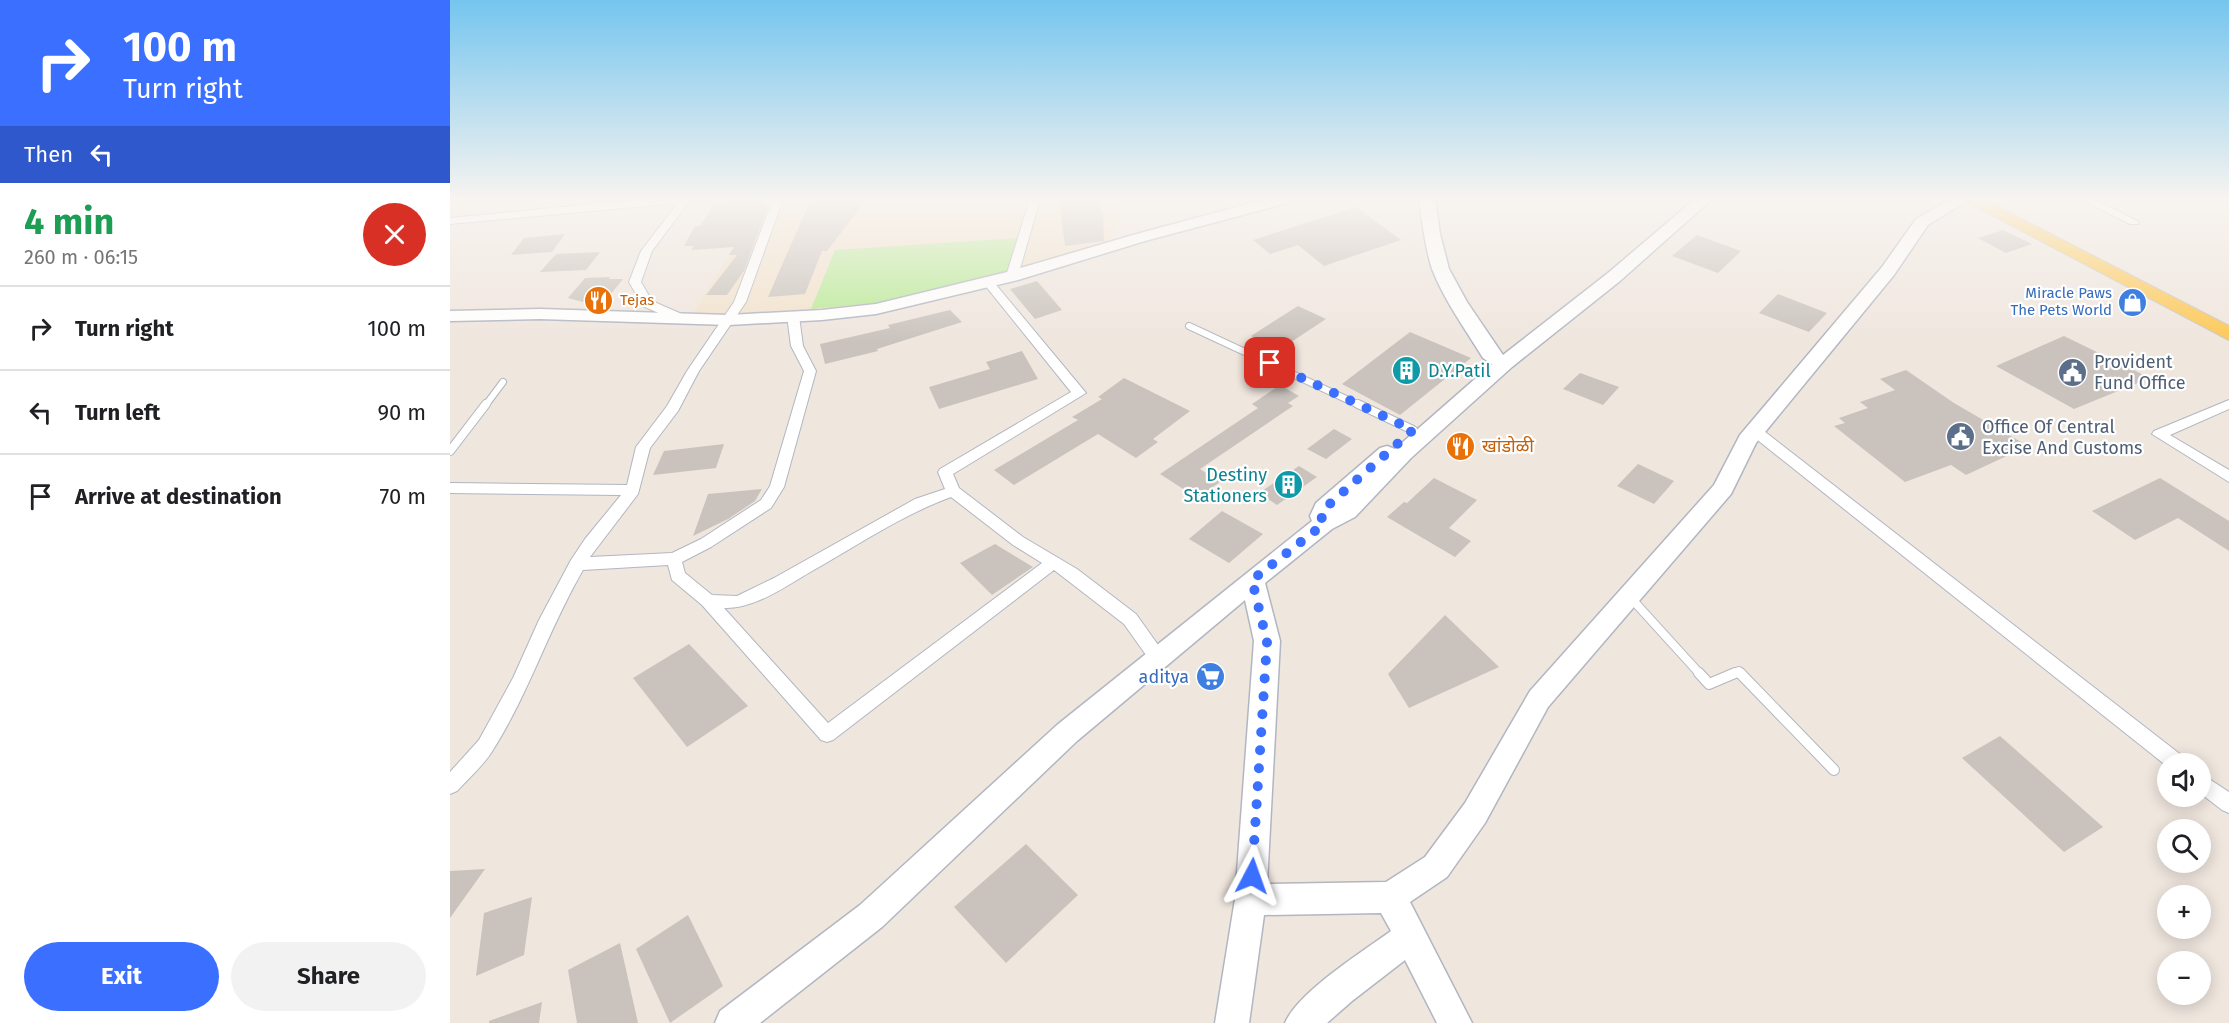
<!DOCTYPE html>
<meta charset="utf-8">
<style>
:root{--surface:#fff;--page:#f2f2f2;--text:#202124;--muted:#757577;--line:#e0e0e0;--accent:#3a6fff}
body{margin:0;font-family:"Fira Sans","Noto Sans Devanagari",sans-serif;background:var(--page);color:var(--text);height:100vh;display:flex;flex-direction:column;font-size:22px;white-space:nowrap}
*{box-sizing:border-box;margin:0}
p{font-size:20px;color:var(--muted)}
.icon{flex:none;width:33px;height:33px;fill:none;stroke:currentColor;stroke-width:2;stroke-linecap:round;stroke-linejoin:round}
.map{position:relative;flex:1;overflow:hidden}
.drawer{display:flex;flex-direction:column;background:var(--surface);width:450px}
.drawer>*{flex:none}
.top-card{background:#3a6fff;color:#fff;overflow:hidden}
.controls{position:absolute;left:1707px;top:753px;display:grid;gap:12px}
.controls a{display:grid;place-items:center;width:54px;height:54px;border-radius:50%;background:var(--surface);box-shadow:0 3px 15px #0003;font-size:30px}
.pin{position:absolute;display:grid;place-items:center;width:51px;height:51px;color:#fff;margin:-26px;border-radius:12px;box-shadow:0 3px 9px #0006}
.me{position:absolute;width:66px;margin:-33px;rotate:4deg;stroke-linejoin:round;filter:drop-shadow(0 0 4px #0008)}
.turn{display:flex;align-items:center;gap:21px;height:126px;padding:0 24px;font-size:27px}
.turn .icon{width:78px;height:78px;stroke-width:2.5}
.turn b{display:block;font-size:42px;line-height:51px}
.then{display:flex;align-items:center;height:57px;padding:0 24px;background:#0003;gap:12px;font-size:22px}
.round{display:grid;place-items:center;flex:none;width:63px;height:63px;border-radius:32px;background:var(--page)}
.head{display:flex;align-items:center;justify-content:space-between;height:102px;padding:0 24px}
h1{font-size:36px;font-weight:700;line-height:45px;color:#1e9e55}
.button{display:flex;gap:12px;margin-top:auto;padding:12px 24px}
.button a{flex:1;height:69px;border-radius:36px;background:var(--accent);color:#fff;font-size:24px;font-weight:700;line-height:69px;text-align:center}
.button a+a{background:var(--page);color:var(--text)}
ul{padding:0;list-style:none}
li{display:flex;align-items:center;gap:18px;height:84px;padding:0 24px;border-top:2px solid var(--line)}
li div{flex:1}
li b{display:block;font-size:22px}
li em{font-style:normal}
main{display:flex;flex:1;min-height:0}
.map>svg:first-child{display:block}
</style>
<main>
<section class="drawer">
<div class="top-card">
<div class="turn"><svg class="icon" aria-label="right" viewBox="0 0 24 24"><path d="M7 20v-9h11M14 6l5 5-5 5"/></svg><div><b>100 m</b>Turn right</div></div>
<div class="then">Then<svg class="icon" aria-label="left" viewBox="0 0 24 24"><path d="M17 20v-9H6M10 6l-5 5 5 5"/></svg></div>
</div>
<div class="head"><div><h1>4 min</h1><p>260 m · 06:15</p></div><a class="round" style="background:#d93025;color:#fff"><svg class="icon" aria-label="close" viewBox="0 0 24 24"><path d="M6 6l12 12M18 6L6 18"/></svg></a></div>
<ul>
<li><svg class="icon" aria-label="right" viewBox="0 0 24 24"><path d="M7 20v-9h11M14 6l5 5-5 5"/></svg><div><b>Turn right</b></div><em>100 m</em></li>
<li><svg class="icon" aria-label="left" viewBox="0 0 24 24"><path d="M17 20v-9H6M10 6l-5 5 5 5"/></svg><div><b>Turn left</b></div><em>90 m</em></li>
<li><svg class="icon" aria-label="arrive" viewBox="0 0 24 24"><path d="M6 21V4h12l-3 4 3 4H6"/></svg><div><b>Arrive at destination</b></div><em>70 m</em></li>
</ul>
<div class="button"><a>Exit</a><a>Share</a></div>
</section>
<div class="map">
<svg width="1779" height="1023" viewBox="0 0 1779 1023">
<rect width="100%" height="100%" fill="#efe6de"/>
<polygon fill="#f2e2cc" points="314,199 668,199 669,224 658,245 564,273 440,303 375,312 242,315"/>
<polygon fill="#b9ea96" points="568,238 563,273 427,303 361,309 385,250"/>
<g fill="#cac3bd">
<polygon points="311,199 318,206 294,271 277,295 256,295 287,255 279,255 284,247 241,250 244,246 234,246 245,226 250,226 265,203 278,200"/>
<polygon points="361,199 417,199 377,251 372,251 355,294 318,297"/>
<polygon points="609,199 649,199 650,212 653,212 654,241 615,246"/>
<polygon points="906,207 951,240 874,266 848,245 820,254 803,240"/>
<polygon points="1553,230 1582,244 1556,253 1528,238"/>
<polygon points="115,234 102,252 61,255 74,238"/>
<polygon points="1247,235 1291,251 1268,273 1222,256"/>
<polygon points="150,252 136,270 90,272 106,254"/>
<polygon points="160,277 159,279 173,279 155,301 133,302 118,298 135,278"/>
<polygon points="587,281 612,310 585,319 560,289"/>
<polygon points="1328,294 1377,313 1359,332 1309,313"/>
<polygon points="848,306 876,319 829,350 801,336"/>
<polygon points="500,310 512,322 427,349 428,351 375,364 370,344 440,328 438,325"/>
<polygon points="960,332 1021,358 950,415 892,384"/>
<polygon points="1614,336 1700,378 1624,409 1546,366"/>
<polygon points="572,351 588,379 489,409 479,387 540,369 536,362"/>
<polygon points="1456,370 1504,403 1578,446 1516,475 1501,465 1455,482 1384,426 1395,423 1389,418 1418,408 1410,402 1445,390 1430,379"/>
<polygon points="1130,373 1169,387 1153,405 1113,389"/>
<polygon points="674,378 740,411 703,439 708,442 686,458 648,434 564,485 544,470 628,420 622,417 652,399 648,397"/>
<polygon points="830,385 849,396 838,403 843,406 750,469 770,482 747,498 710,474 808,408 802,404"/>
<polygon points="884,429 902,439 876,459 857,449"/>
<polygon points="274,444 266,468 203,475 214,451"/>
<polygon points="1188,464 1224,481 1204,504 1167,486"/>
<polygon points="849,466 867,477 827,505 809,493"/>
<polygon points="984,478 1027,500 999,528 1021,541 1005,557 937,517 954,502 957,503"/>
<polygon points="1710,478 1779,521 1779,551 1728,518 1685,540 1642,511"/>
<polygon points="312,489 305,501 278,519 243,536 258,494"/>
<polygon points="772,511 813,534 779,563 739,539"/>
<polygon points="545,544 583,567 542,595 510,563"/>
<polygon points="995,615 1049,667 959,708 938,674"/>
<polygon points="239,644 298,706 237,747 183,678"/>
<polygon points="1550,736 1653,827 1614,852 1512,758"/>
<polygon points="576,844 628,895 556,963 504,907"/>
<polygon points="35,869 0,918 0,871"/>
<polygon points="82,897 74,955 26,976 34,913"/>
<polygon points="238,915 273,986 220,1023 186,949"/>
<polygon points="170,943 188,1023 127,1023 118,970"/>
<polygon points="92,1002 89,1023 39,1023 39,1021"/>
</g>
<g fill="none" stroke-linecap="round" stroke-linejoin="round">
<defs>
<g id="lane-far2">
<polyline points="739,326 911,406"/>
<polyline points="35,406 53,382"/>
</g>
<g id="lane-far1">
<polyline points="908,404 963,430"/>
<polyline points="0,451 36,404"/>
<polyline points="1180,597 1250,674"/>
<polyline points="1282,674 1289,671 1292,674"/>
</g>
<g id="lane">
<polyline points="1249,673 1259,684 1285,673"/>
<polyline points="1290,673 1384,770"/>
</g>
<g id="street">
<polygon points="195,199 241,199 202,251 191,282 202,301 234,315 234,321 226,321 193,306 179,282 191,251 228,203 0,224 0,218"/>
<path d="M 323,199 L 333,199 L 296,302 L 249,371 L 228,411 L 200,448 L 188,494 L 140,557 L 222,553 L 251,539 L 311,500 L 320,486 L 354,371 L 341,346 L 337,316 L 343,312 L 349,316 L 353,346 L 366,371 L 334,487 L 321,508 L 261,547 L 232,562 L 235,573 L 262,595 L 287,596 L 324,578 L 465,499 L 495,489 L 488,472 L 490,469 L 621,392 L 534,284 L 534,280 L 542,280 L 636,393 L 503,474 L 509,488 L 573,537 L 627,569 L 686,614 L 713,652 L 716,657 L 713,662 L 707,664 L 701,662 L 674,624 L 604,570 L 383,740 L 377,742 L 371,740 L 252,605 L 222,580 L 218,565 L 133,570 C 99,628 79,693 43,750 C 34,765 19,778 7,791 L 0,794 L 0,772 L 29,740 L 63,678 L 89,620 L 121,560 L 135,539 L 171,495 L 0,493 L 0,483 L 177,485 L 186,447 L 217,406 L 237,371 L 284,302 ZM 501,497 L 563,545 L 592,563 L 378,723 L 274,608 C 305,609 336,586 362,571 C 408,545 452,515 501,497 Z"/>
<polygon points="580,199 590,199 568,276 562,279 556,276"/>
<polygon points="1630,199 1644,199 1689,222 1688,224 1680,224"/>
<polygon points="1779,400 1779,409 1720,435 1779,470 1779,482 1702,434 1704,431"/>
<polygon points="1305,427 1310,428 1735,758 1737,764 1718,764 1718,767 1300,434 1298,431 1300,428"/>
<polygon points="1750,773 1779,792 1779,813 1772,810 1750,793"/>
</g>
<g id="secondary">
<polygon points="816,199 843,199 841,202 695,241 568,280 426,314 372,320 279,325 90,319 0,321 0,311 90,309 279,315 372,310 426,304 557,272 683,235"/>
<path d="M 969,199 L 985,199 L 990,234 L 999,269 L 1017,302 L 1053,355 L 1158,273 L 1245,199 L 1262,199 L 1170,281 L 1062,367 L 961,458 L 905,517 L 882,529 L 815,583 L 830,641 L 817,884 L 936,882 L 975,857 L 1015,803 L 1080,691 L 1264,485 L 1290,435 L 1432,267 L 1466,219 L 1501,199 L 1520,199 L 1478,225 L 1444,275 L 1306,443 L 1281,494 L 1098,707 L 1035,823 L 997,877 L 960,902 L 1022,1023 L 987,1023 L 955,960 L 902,1001 L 877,1023 L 835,1023 C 848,992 912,952 941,931 L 931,913 L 814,915 L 799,1023 L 765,1023 L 785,899 L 804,641 L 795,600 L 627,741 L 432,927 L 310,1023 L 265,1023 L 270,1011 L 410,905 L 607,725 L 862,521 L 860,516 L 866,503 L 930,448 L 937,446 L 945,449 L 1042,364 L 1033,358 C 1016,330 994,300 982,269 C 975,247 972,222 969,199 Z"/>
</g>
<polygon id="primary" points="1511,199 1533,199 1779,326 1779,340"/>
</defs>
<use href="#lane-far2" stroke="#b1b6c1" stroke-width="8"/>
<use href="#lane-far1" stroke="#b1b6c1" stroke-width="10"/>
<use href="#lane" stroke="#b1b6c1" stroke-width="12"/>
<use href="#street" stroke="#b1b6c1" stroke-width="2"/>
<use href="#secondary" stroke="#b1b6c1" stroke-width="3"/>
<use href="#primary" stroke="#c8c8c8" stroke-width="2"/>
<use href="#lane-far2" stroke="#fff" stroke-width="6"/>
<use href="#lane-far1" stroke="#fff" stroke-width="8"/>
<use href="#lane" stroke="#fff" stroke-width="10"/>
<use href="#street" fill="#fff" fill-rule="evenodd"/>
<use href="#secondary" fill="#fff" fill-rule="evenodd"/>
<use href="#primary" fill="#fdc855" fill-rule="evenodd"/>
</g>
<linearGradient id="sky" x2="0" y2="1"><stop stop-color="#75c5ef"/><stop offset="0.58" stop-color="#f8f4f0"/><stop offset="1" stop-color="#f8f4f0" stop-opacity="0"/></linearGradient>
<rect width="1779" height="343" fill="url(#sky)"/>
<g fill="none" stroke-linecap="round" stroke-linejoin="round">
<polyline stroke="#3a6fff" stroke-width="10" stroke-dasharray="0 18" points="802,876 817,642 802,580 874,524 871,516 874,509 963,430 820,363"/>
</g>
<defs>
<symbol id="restaurant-disc" viewBox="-11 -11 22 22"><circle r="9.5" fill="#e8710a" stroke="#fff"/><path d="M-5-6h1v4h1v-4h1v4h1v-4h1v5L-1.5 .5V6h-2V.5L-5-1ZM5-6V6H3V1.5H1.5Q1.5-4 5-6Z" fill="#fff"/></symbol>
<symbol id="shop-disc" viewBox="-11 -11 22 22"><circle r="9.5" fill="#3f7fe0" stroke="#fff"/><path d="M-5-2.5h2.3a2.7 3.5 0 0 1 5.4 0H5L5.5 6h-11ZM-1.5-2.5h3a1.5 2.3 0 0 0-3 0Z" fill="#fff"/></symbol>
<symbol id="building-disc" viewBox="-11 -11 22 22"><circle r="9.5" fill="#0f9aa8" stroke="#fff"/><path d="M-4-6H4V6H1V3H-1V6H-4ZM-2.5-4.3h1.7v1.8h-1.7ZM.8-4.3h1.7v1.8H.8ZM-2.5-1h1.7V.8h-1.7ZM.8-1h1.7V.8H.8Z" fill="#fff"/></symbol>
<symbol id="civic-disc" viewBox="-11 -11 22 22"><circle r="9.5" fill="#5c6f8a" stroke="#fff"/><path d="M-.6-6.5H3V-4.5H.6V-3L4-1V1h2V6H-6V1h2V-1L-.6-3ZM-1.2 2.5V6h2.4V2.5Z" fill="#fff"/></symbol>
<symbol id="supermarket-disc" viewBox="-11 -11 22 22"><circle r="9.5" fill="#3f7fe0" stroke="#fff"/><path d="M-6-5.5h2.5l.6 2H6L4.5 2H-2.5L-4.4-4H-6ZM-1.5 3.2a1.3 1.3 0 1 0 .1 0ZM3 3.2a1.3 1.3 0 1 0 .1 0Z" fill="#fff"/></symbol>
</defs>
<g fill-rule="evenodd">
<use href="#restaurant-disc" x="132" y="284" width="33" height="33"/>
<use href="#shop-disc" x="1666" y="286" width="33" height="33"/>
<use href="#building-disc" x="940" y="354" width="33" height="33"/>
<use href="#civic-disc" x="1606" y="356" width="33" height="33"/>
<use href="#civic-disc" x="1494" y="420" width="33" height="33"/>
<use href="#restaurant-disc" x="994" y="430" width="33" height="33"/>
<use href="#building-disc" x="822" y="468" width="33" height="33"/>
<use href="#supermarket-disc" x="744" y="660" width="33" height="33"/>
</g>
<g text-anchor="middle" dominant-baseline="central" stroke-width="4.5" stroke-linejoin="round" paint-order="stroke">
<g font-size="15" fill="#366cbe" stroke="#fff" text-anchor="end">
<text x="1662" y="293">Miracle Paws<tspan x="1662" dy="17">The Pets World</tspan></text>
</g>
<g font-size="15" fill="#c56008" stroke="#fff" text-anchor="start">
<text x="170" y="300">Tejas</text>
</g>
<g font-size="18" fill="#4e5e75" stroke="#fff" text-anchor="start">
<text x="1644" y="362">Provident<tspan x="1644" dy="21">Fund Office</tspan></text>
<text x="1532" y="427">Office Of Central<tspan x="1532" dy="21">Excise And Customs</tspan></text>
</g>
<g font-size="18" fill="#0d838f" stroke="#fff" text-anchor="start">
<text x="978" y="371">D.Y.Patil</text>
<text x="817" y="475" text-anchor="end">Destiny<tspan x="817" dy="21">Stationers</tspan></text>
</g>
<g font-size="18" fill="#c56008" stroke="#fff" text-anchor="start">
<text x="1032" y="446">खांडोळी</text>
</g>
<g font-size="18" fill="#366cbe" stroke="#fff" text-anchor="end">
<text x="739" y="677">aditya</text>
</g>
</g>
</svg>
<div class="controls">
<a><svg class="icon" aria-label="sound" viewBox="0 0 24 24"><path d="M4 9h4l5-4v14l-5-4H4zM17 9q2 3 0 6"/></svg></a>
<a><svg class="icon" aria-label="search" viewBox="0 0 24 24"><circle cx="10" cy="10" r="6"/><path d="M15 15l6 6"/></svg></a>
<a>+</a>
<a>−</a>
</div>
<div class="pin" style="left:820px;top:363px;background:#d93025"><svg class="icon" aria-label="arrive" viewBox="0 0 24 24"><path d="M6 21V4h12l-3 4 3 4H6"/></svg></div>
<svg class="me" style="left:802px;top:876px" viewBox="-20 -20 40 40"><path d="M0-17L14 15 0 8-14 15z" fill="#3a6fff" stroke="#fff" stroke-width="4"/></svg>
</div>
</main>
